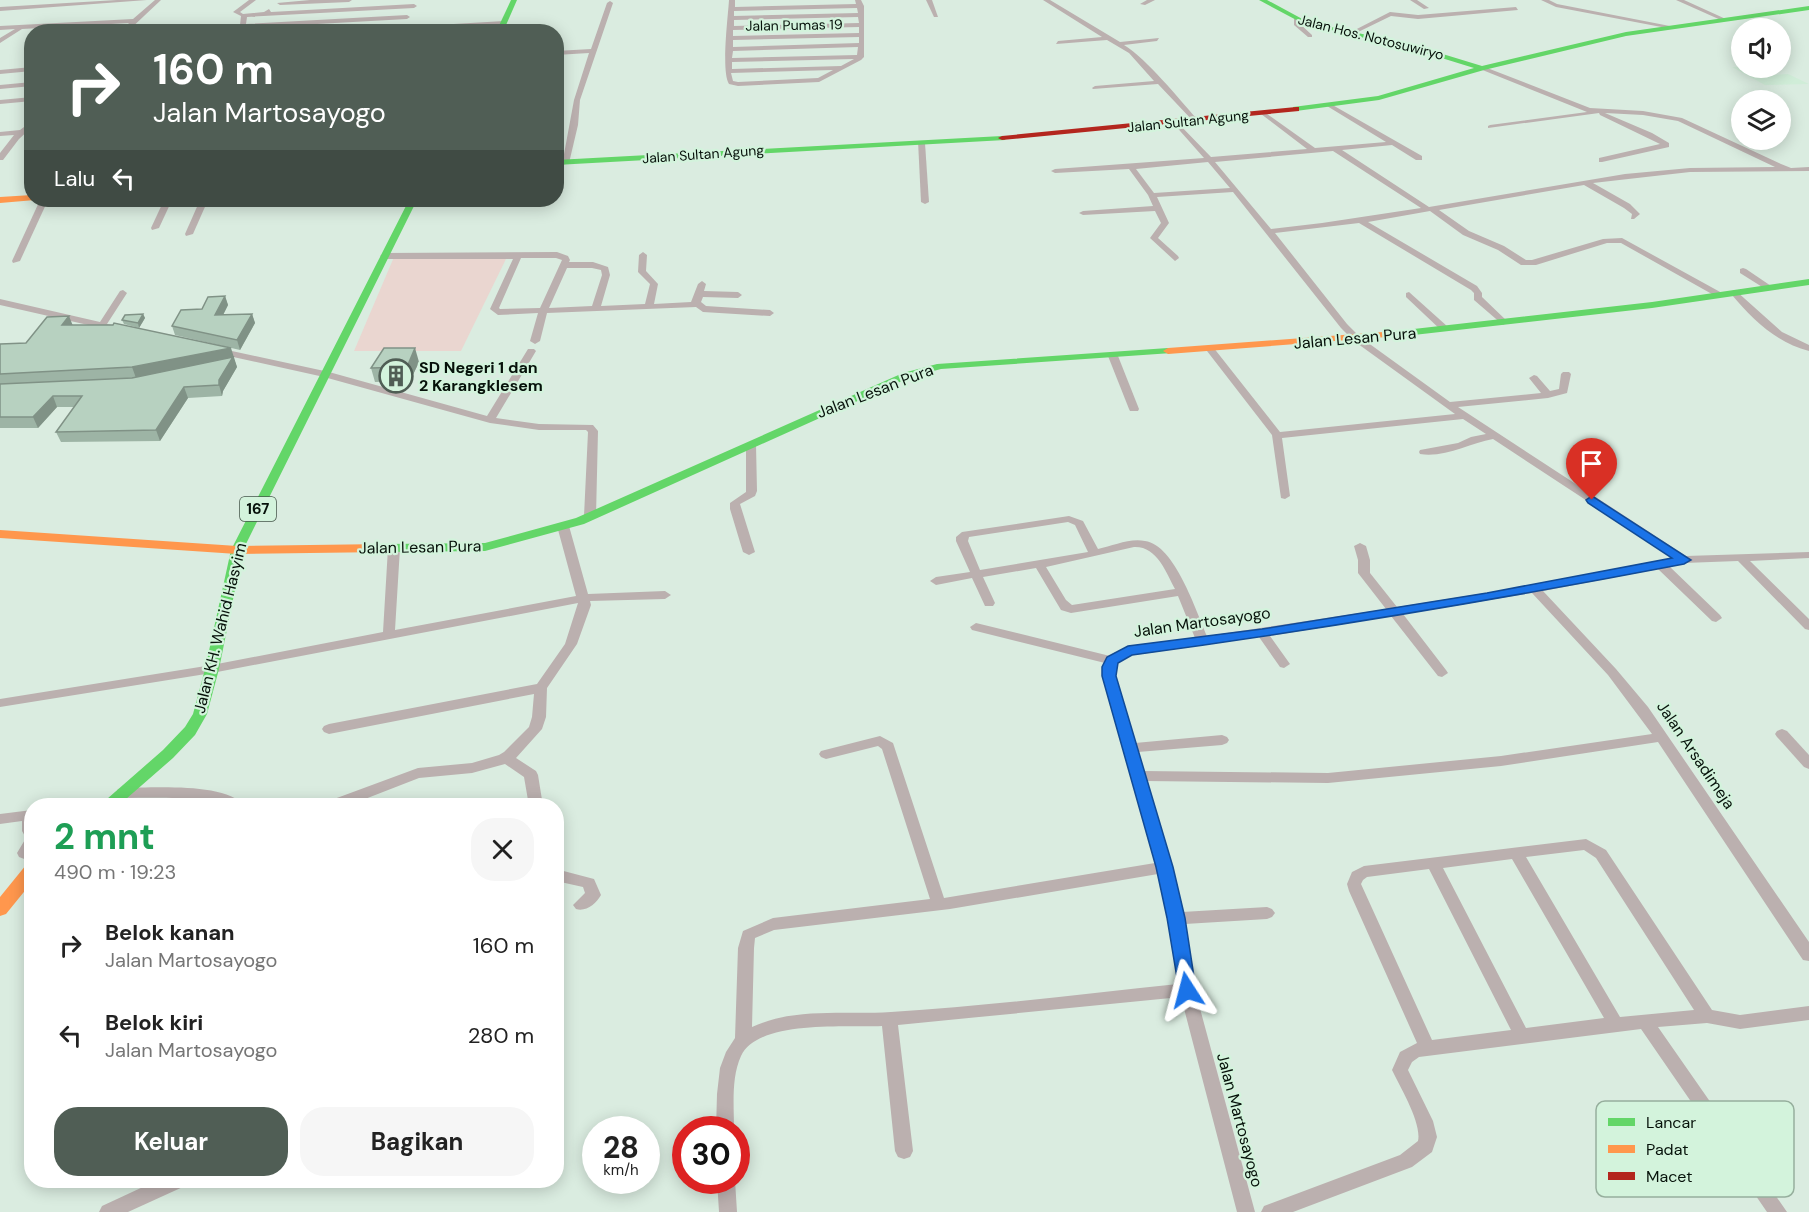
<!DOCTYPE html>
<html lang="id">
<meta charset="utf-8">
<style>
:root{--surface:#fff;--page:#f6f6f6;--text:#222;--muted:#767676;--accent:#505e55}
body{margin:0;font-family:"DM Sans",sans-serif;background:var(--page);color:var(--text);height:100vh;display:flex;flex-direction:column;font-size:22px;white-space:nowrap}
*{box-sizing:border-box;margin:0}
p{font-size:20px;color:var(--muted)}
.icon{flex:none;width:33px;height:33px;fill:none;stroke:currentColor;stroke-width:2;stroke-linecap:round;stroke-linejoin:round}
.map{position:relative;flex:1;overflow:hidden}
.sheet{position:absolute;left:24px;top:798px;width:540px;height:390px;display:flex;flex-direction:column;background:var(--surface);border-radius:24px;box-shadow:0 3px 15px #0003}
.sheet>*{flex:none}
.banner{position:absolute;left:24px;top:24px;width:540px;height:183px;border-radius:24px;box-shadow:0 3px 15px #0003;background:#505e55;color:#fff;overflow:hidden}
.tools{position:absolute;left:1731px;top:18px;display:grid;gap:12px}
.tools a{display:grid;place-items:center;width:60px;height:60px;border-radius:50%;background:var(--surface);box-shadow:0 3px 15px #0003;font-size:30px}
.speed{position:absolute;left:582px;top:1116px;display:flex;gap:12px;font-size:30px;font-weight:700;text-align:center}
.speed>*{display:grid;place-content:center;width:78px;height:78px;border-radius:50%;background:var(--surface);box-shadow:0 3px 15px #0003;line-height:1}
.speed small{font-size:15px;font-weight:400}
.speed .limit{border:9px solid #d22;background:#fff;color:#111}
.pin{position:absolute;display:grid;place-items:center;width:51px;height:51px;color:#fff;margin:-62px -26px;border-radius:50% 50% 50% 0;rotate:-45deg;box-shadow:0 0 6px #0007}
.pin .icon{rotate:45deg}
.me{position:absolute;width:66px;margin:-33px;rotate:351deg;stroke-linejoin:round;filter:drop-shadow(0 0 4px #0008)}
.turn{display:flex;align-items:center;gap:21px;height:126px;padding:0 30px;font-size:27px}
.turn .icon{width:78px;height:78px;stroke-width:2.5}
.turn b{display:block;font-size:42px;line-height:51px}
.then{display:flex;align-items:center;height:57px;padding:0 30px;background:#0003;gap:12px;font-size:22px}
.round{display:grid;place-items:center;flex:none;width:63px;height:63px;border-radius:24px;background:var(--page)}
.overview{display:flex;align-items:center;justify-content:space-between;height:102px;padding:0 30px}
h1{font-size:36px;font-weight:700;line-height:45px;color:#1e9e55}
.button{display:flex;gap:12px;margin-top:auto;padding:12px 30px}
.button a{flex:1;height:69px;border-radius:24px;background:var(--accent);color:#fff;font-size:24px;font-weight:700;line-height:69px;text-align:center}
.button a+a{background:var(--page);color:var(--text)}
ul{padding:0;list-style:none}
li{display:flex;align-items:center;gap:18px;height:90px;padding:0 30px}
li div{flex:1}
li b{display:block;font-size:22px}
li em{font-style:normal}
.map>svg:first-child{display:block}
</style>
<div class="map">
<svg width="1809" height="1212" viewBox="0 0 1809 1212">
<rect width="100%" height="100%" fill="#daece0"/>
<polygon fill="#d0edd8" points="1732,67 1757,68 1772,75 1788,74 1809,84 1765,85"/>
<polygon fill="#ead6d0" points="394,257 506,259 461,351 354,351"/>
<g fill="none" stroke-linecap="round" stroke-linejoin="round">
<g fill="#bbb0af" fill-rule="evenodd">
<polygon points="117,0 147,0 0,11 0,7"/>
<polygon points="155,0 161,0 127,32 120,32 129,23 22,29 0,43 0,38 15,29 0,30 0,26 133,19"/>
<polygon points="249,0 256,0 240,12 243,14 264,12 269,9 271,12 414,4 417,6 414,8 247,17 246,24 407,15 410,17 407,19 245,28 239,32 232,32 240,25 241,16 233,12"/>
<polygon points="310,0 352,0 349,2 280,5 277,3"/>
<path d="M 729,0 L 735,0 L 735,7 L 856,4 L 855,0 L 861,0 L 864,6 L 864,57 L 861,60 L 819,82 L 738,86 L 729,84 C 721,71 728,17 729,0 ZM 857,8 L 858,13 L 734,16 L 734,11 ZM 858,17 L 859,23 L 734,26 L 734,20 ZM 859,27 L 859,33 L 733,36 L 733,30 ZM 859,37 L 859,43 L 733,47 L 733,40 ZM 858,47 L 857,55 L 732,58 L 733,51 ZM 854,59 L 841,66 L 732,69 L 732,62 ZM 833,70 L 818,78 L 738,82 L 733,81 L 731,73 Z"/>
<polygon points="926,0 932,0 938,17 934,17"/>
<path d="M 1043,0 L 1050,0 L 1120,42 L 1159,38 L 1157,41 L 1124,45 C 1148,60 1177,97 1197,119 L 1197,121 L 1193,121 L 1158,84 L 1093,89 L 1092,88 L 1095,86 L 1154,81 L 1129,53 L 1107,40 L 1056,44 L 1058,41 L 1102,37 Z"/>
<polygon points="1147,0 1155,0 1145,5 1140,4"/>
<polygon points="1410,0 1417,0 1429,8 1424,9"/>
<polygon points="1541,0 1549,0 1557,4 1675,27 1672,29 1556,7"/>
<polygon points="1676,0 1684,0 1728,20 1723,21"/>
<polygon points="610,1 613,3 580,100 578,125 569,163 562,165 574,100 589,53 556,55 556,51 591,49 607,3"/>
<polygon points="1516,7 1518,10 1418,19 1391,16 1354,34 1349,33 1390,12 1418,15"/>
<polygon points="1294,19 1298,19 1299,23 1312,35 1312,37 1308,37 1294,25"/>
<polygon points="504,21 506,24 437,29 434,27 437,25"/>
<polygon points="398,27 400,30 351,32 354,30"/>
<path d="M 1482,66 L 1590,108 L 1643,111 L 1682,118 L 1781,164 L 1791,168 L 1809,167 L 1809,171 L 1690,172 L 1593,183 L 1630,204 L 1640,214 L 1634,219 L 1631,219 L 1632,214 L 1624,208 L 1584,185 L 1439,210 L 1469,231 L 1504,246 L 1526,260 L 1532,260 L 1603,239 L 1622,238 L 1722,293 L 1723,295 L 1719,298 L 1621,243 L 1607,243 L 1536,265 L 1521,265 L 1498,250 L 1463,235 L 1430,211 L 1368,222 L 1477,286 L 1482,293 L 1482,297 L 1508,322 L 1503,325 L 1474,300 L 1474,293 L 1471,290 L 1359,223 L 1275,233 L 1347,324 L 1360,337 L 1450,402 L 1541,393 L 1529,378 L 1534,375 L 1537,376 L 1550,391 L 1559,389 L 1561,374 L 1563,372 L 1569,372 L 1571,374 L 1567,393 L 1548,398 L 1458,407 L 1686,556 L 1809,552 L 1809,558 L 1750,561 L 1809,619 L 1809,630 L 1805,629 L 1738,561 L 1684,563 L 1669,566 L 1720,615 L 1722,618 L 1716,622 L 1712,621 L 1658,569 L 1543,591 L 1616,669 L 1648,707 L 1809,942 L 1809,961 L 1803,960 L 1658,742 L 1501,766 L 1328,783 L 1146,781 L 1182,912 L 1267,907 L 1272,909 L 1275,913 L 1272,917 L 1267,919 L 1185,924 L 1195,990 L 1255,1212 L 1237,1212 L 1181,997 L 898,1025 L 913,1151 L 910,1157 L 904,1159 L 898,1157 L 895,1151 L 882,1026 C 848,1028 758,1019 741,1056 C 731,1078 734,1106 734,1130 L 716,1130 L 717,1094 L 720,1068 L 726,1052 L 735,1038 L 738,948 L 743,931 L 773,918 L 930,899 L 882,749 L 878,746 L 826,759 L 821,757 L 819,754 L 821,751 L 880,736 L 893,743 L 944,898 L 1155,863 L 1103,676 L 1105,663 L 972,630 L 970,627 L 976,623 L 1110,656 L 1128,647 L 1195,638 L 1178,596 L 1071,613 L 1061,610 L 1036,568 L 983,577 L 995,603 L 993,606 L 985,606 L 972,578 L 936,585 L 930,581 L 936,577 L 970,572 L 956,541 L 956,537 L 962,532 L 1069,516 L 1083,521 L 1098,549 C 1113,546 1129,538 1145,541 C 1175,545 1196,611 1207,636 L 1386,609 L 1358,573 L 1358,560 L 1354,546 L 1360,543 L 1366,546 L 1370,560 L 1370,573 L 1397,607 L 1535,585 L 1674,558 L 1493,439 C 1470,443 1445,458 1420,454 L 1419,452 L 1420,450 L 1458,443 L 1471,437 L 1486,434 L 1463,419 L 1282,438 L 1290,496 L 1285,499 L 1281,498 L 1272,435 L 1207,351 L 1207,347 L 1213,347 L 1280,432 L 1455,414 L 1354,341 L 1341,328 L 1233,192 L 1157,197 L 1169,223 L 1158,238 L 1178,256 L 1179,258 L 1175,261 L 1150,238 L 1161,223 L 1155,211 L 1083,215 L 1079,213 L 1083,211 L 1153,206 L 1148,195 L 1129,169 L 1055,173 L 1051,171 L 1055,169 L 1204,158 L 1173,123 L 1172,122 L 1175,120 L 1211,157 L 1307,149 L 1261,114 L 1261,112 L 1263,111 L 1315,148 L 1386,142 L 1327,106 L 1327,104 L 1329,103 L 1422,156 L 1422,160 L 1416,160 L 1392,145 L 1342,150 L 1429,207 L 1625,174 L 1690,168 L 1775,167 L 1678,121 L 1643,115 L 1605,113 L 1652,133 L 1669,143 L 1669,147 L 1602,162 L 1599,162 L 1599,158 L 1660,144 L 1600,115 L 1599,113 L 1488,128 L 1488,126 L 1490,125 L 1587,112 L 1480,69 L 1479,68 ZM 1333,151 L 1421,208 L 1322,223 L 1271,229 L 1215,162 ZM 1208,162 L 1230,188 L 1154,193 L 1136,169 ZM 1068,522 L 1075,525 L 1088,552 L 980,570 L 968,541 L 969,537 ZM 1134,547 C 1157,546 1166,572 1175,589 L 1072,605 L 1066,600 L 1046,567 ZM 1532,593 L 1608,675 L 1652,734 L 1501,756 L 1328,773 L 1143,771 L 1138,752 L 1222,745 L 1227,743 L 1229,740 L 1227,737 L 1222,735 L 1135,743 L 1115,676 L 1118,663 L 1128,656 L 1259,637 L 1280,667 L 1284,668 L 1290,664 L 1270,636 L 1391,616 L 1438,676 L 1442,677 L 1448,673 L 1446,670 L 1403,614 ZM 1158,874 L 1168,918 L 1178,984 C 1083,994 987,1006 891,1012 C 845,1015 795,1007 752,1027 L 754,948 L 755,938 L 774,930 L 950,909 Z"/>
<polygon points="32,67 32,71 0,74 0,70"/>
<polygon points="32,82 32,86 0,89 0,85"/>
<polygon points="32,97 32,101 0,104 0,100"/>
<polygon points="32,121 32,127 19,139 3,160 0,160 0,153 14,135 0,136 0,132 20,130"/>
<rect x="556" y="138" width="4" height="4"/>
<polygon points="918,141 925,143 929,202 925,204 921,202"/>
<polygon points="40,200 48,200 20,261 13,263 12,261"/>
<polygon points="164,200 172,200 159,228 152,230 151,228"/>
<polygon points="200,200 208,200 193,234 186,236 185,234"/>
<path d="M 557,252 L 568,256 L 570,260 L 569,262 L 593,262 L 608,267 L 610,275 L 601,306 L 645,304 L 650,284 L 638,272 L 639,255 L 643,252 L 647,255 L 646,271 L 658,284 L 654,304 L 691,302 L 698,284 L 702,281 L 706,284 L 704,291 L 738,292 L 742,295 L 738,298 L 703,297 L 701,302 L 706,306 L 770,310 L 774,313 L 770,316 L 703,312 L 696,307 L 547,313 L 540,341 L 535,344 L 530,341 L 538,313 L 498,315 L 490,309 L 513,259 L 384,259 L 380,256 L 384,253 ZM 521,258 L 556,258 L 562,260 L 540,308 L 500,309 L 499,308 ZM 567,268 L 592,268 L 601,270 L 602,275 L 592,306 L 549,308 Z"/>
<polygon points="1743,268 1746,269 1774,288 1767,290 1740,273 1740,269"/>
<polygon points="123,290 127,293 107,324 122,327 124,329 119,332 0,305 0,299 100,322 120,291"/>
<path d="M 1735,290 L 1782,332 L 1809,345 L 1809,351 C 1777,343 1752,319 1732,295 L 1732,291 Z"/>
<polygon points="1409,292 1448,327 1448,331 1442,331 1406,297 1406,293"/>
<polygon points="218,348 329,372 487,416 528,349 534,349 536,351 496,418 539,424 593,425 598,431 596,516 590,519 584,516 588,432 586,430 539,430 490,423 324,377 215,353 213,351"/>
<polygon points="1113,353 1118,356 1139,409 1138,411 1130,411 1129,409 1108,356"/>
<polygon points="751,442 756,445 757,491 755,496 740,504 755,552 749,555 743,552 730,509 730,503 746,492 746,445"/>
<polygon points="563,523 569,526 588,594 665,591 671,595 665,599 590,601 591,605 577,644 547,688 546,717 542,729 516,758 536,771 538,775 543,806 529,806 524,777 505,764 472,773 419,778 347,806 324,806 326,802 418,768 472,763 499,755 504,752 529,727 532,717 534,694 329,734 324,732 322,729 324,726 329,724 537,684 565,644 578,603 212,673 0,707 0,699 212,665 383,632 388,548 394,545 400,548 395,630 576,596 557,526"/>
<polygon points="1782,729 1787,731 1809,755 1809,769 1804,767 1777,737 1775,734 1777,731"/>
<path d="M 123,788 C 150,788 227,782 244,806 C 229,806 217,802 202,800 C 176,797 149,798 123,798 L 118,797 L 116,793 L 118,789 Z"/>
<polygon points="32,810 32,862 19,857 17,853 26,838 22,831 22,821 0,824 0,814"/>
<path d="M 1586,839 L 1606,850 L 1712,1010 L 1740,1015 L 1809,1006 L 1809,1020 L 1740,1029 L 1707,1023 L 1658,1027 L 1787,1212 L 1767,1212 L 1641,1029 L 1419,1057 L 1412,1062 L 1408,1070 L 1433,1121 L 1437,1137 L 1432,1152 L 1412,1167 L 1293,1212 L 1261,1212 L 1264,1206 L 1400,1155 L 1418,1141 C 1422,1123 1400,1087 1392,1070 L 1400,1052 L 1417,1043 L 1349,891 L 1347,884 L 1352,872 L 1364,866 ZM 1584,850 L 1596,858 L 1694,1010 L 1620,1017 L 1526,857 ZM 1512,859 L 1604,1018 L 1526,1028 L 1443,868 ZM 1429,869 L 1511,1030 L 1432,1040 L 1361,884 L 1363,880 L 1367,877 Z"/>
<path d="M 556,869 L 594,879 L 601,895 C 596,904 586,912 576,909 L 573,905 L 585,893 L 583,887 L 556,881 Z"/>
<polygon points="158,1180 188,1180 185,1186 128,1212 99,1212 102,1206"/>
<polygon points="717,1180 735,1180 737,1212 719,1212"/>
</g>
<g fill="#63d668" fill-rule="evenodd">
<polygon points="511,0 517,0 503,32 496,32"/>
<polygon points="1259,0 1267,0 1306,21 1423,48 1482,66 1626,32 1809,6 1809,10 1626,36 1484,70 1379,100 1296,111 1293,111 1293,107 1378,96 1474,68 1419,51 1302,23"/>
<polygon points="1002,136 1006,138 1005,140 556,165 556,160"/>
<polygon points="409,200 417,200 243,550 219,669 207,714 195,735 173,758 118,806 99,806 163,750 185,727 193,714 205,669 231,550"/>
<polygon points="1809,279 1809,285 1652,308 1396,337 1391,334 1396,331 1652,302"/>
<polygon points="1168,348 1172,349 1172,353 941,369 911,377 584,524 485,551 385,552 379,548 385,544 485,543 576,518 903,373 937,364"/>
</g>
<g fill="#ff974d" fill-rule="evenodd">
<polygon points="32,195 32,200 35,200 0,203 0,197"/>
<polygon points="1396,331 1401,334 1400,336 1168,354 1163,351 1168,348"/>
<polygon points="0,530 237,546 385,544 391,548 385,552 237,554 0,538"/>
<polygon points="32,864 32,882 6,914 0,916 0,897 26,865"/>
</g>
<polygon fill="#b3261e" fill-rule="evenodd" points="1296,107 1299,107 1299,111 1002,140 998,138 1002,136"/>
</g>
<g fill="#9db4a5">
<polygon points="225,296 228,305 223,315 252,314 255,323 240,350 175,335 172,326"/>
<polygon points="143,314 145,318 139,328 124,324 122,320"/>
<polygon points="73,325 235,359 234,359 237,367 223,391 222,396 188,398 160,441 61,442 56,432 74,407 57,407 38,428 0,428 0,344 26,343"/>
<polygon points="419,362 410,381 375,382 371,368"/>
</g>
<g fill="#809286">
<polygon points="225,296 228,305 218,325 215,315"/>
<polygon points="143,314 145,318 139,328 138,323"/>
<polygon points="252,314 255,323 240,350 237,340"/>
<polygon points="69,316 73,326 62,325"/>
<polygon points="231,348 237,367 223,391 222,396 219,385 136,378 132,367"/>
<polygon points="415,348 419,362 410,381 407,367"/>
<polygon points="184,387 188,398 160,441 156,430"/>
<polygon points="53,396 57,407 38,428 33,417"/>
</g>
<g fill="#b7d1c0" stroke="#809286" stroke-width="1.5">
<polygon points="225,296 215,315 252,314 237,340 172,326 181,310 202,309 208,297"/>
<polygon points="143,314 138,323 122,320 125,315"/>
<polygon points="69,316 62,325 113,325 114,323 231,348 132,367 0,374 0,344 26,343 47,317"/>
<polygon points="384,348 415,348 407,367 371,368"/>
<polygon points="233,357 219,380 219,385 184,387 156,430 56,432 82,396 53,396 33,417 0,417 0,384 132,378"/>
</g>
<path fill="#1a73e8" stroke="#114b97" stroke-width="1.5" d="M 1592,496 L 1691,560 L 1684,564 C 1501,599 1317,630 1132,655 L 1118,663 L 1116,676 L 1173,867 L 1185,918 L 1196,990 L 1193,996 L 1187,998 L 1180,996 L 1167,918 L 1156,867 L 1102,676 L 1102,667 L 1107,657 L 1128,646 L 1262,629 L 1487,593 L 1672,558 L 1588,503 L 1586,500 Z"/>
<defs>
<symbol id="building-ring" viewBox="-11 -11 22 22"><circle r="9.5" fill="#d3f3dc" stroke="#505e55" stroke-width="1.5"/><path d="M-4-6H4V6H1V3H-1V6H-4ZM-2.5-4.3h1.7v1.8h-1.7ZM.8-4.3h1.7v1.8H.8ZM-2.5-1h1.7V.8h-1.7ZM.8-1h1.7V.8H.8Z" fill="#505e55"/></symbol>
</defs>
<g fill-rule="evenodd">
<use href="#building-ring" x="377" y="357" width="38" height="38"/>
</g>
<g text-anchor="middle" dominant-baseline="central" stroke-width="4.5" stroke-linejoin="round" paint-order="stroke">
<g font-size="14" fill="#06110a" stroke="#d3f3dc">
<text transform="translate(794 25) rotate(-1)">Jalan Pumas 19</text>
<text transform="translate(1371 37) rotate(14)">Jalan Hos. Notosuwiryo</text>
<text transform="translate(1188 121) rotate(-6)">Jalan Sultan Agung</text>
<text transform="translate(703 154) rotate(-4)">Jalan Sultan Agung</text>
</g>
<rect fill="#d3f3dc" stroke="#445549" stroke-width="1.5" x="240" y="497" width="36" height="24" rx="4.5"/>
<g font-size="15" font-weight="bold" fill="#06110a">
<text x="258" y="509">167</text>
</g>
<g font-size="16" fill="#06110a" stroke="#d3f3dc">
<text transform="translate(1355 338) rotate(-5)">Jalan Lesan Pura</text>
<text transform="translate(875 391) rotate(-21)">Jalan Lesan Pura</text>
<text transform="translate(420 547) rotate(-1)">Jalan Lesan Pura</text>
<text transform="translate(1202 622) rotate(-8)">Jalan Martosayogo</text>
<text transform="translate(220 628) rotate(-76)">Jalan KH. Wahid Hasyim</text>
<text transform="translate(1696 755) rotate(56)">Jalan Arsadimeja</text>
<text transform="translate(1240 1120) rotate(75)">Jalan Martosayogo</text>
</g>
<g font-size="16" font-weight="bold" fill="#06110a" stroke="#d3f3dc" text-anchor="start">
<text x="419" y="367">SD Negeri 1 dan<tspan x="419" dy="18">2 Karangklesem</tspan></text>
</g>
</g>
<rect x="1596" y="1101" width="198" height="96" rx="9" fill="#d3f3dc" stroke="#96af9d" stroke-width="1.5"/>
<rect x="1608" y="1118" width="27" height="8" fill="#63d668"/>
<rect x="1608" y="1145" width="27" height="8" fill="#ff974d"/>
<rect x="1608" y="1172" width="27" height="8" fill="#b3261e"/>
<g font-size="16" fill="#06110a">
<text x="1646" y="1128">Lancar</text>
<text x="1646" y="1155">Padat</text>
<text x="1646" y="1182">Macet</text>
</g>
</svg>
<div class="tools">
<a><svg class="icon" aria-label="sound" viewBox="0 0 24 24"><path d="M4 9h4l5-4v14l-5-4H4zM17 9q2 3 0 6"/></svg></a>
<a><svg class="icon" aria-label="layers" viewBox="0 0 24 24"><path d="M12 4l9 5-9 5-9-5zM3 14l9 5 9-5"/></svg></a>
</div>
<div class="speed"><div>28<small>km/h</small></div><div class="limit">30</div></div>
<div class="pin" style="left:1592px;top:500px;background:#d93025"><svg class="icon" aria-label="arrive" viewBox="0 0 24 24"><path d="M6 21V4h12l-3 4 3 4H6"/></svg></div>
<svg class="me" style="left:1187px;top:990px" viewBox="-20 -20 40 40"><path d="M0-17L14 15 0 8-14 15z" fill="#1a73e8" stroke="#fff" stroke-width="4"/></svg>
<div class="banner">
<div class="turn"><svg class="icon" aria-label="right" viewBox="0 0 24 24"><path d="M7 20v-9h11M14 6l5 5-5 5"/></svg><div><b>160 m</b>Jalan Martosayogo</div></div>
<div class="then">Lalu<svg class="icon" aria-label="left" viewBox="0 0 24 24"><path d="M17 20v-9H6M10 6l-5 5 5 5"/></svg></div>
</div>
<section class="sheet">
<div class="overview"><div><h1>2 mnt</h1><p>490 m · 19:23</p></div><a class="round"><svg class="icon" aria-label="close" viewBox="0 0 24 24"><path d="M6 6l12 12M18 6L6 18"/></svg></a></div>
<ul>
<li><svg class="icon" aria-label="right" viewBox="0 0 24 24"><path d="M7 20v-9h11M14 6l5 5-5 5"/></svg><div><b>Belok kanan</b><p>Jalan Martosayogo</p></div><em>160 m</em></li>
<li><svg class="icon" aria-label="left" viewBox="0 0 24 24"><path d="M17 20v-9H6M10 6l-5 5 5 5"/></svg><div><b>Belok kiri</b><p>Jalan Martosayogo</p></div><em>280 m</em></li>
</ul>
<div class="button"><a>Keluar</a><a>Bagikan</a></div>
</section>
</div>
